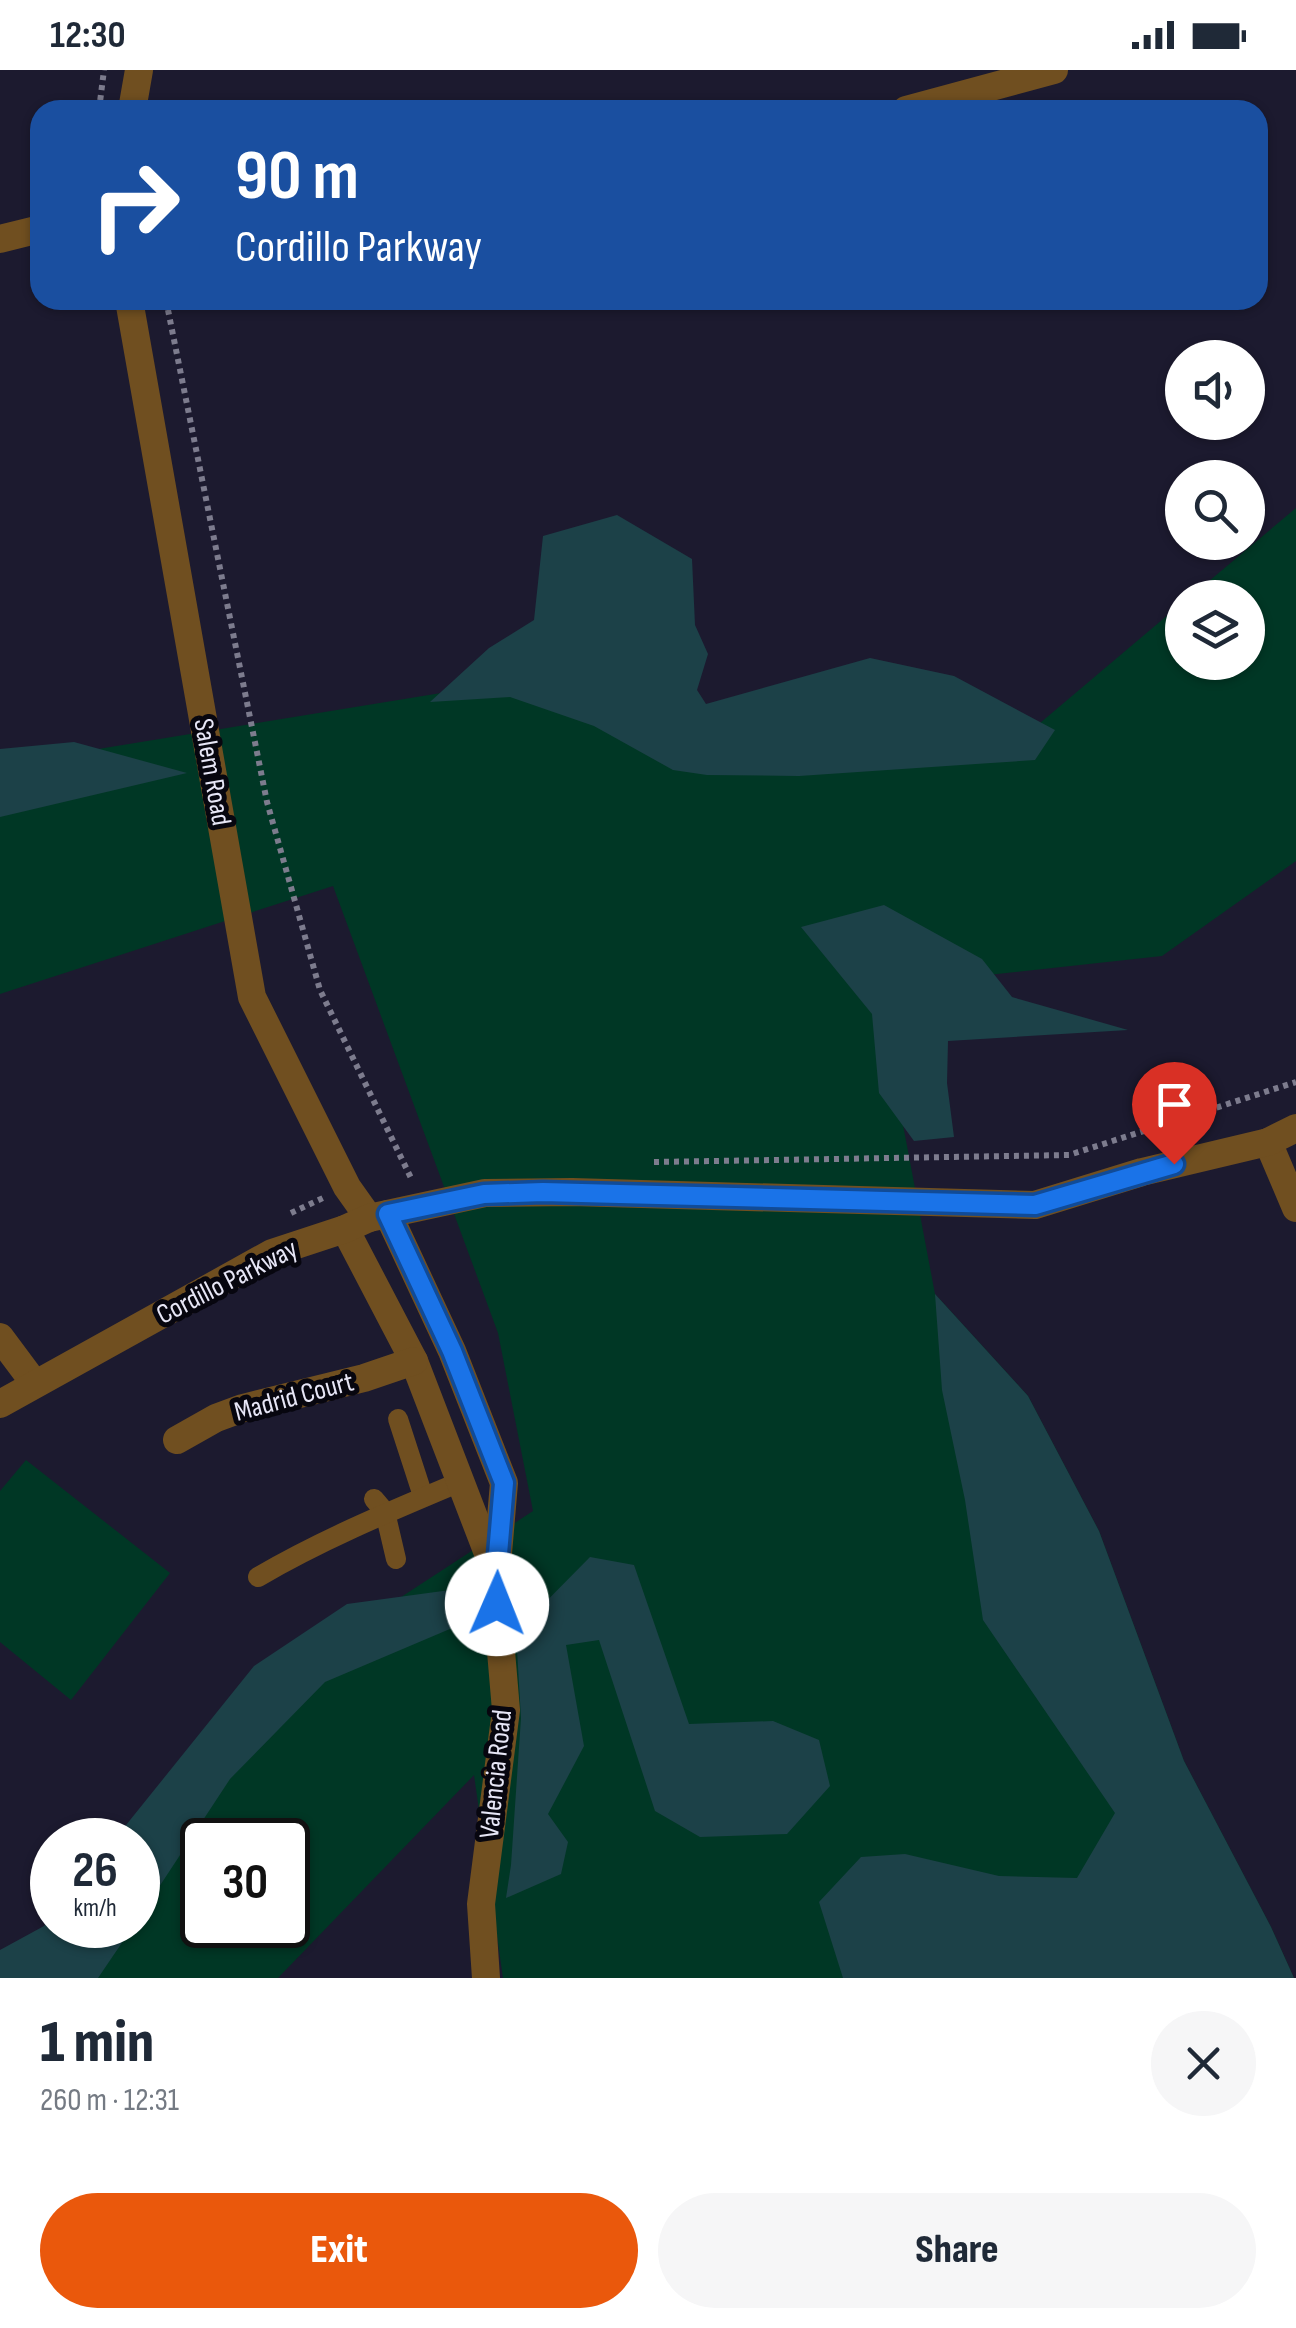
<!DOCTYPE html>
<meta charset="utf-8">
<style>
:root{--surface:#fff;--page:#f6f6f7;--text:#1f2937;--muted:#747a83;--accent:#ea580c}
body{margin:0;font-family:"Sofia Sans Condensed",sans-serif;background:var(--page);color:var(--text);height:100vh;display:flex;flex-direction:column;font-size:38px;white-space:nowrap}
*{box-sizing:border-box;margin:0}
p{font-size:32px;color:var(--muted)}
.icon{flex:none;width:55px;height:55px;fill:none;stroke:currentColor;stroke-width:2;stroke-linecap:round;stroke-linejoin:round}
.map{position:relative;height:1908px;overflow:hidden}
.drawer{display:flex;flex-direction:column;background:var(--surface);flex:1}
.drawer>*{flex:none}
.guide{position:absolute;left:30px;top:30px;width:1238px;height:210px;border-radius:30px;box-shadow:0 2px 8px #0004;background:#1a4fa0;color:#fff;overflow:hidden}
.buttons{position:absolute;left:1165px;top:270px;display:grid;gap:20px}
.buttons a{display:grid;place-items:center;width:100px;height:100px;border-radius:50%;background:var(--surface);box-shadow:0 2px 8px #0004;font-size:50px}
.speed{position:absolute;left:30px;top:1748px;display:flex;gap:20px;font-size:50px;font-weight:700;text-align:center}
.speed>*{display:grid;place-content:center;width:130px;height:130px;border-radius:50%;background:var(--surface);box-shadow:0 2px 8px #0004;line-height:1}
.speed small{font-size:25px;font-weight:400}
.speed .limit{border:5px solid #111;border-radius:15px;background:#fff;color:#111}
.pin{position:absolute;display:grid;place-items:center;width:85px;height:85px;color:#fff;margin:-102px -42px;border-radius:50% 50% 50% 0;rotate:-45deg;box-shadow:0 0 10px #0007}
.pin .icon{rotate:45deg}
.me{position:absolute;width:110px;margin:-55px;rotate:1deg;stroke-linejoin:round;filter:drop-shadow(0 0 8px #0008)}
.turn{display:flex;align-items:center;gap:35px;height:210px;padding:0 40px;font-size:45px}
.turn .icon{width:130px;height:130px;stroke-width:2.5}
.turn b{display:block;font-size:70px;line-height:85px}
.round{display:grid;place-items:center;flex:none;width:105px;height:105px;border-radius:52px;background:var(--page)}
.overview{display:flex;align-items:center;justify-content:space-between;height:170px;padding:0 40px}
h1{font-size:60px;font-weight:800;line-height:75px}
.cta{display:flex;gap:20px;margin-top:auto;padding:20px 40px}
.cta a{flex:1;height:115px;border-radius:60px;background:var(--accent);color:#fff;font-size:40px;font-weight:800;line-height:115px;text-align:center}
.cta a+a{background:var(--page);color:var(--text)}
.status{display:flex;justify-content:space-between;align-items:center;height:70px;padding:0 50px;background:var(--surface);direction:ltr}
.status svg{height:28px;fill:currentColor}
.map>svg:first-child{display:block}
</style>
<div class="status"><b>12:30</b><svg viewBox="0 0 49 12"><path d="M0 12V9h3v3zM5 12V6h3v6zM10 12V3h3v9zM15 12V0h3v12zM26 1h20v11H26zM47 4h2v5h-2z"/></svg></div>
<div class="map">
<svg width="1296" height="1908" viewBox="0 0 1296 1908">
<rect width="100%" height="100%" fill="#1c1a2f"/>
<g fill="#003725" fill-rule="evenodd">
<path d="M 1296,438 L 1296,791 L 1162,886 L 877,917 L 935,1224 L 1028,1326 L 1099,1461 L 1184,1691 L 1271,1857 L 1294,1908 L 503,1908 L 474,1705 L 278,1908 L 67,1908 L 100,1855 L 138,1855 L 138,1796 L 352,1559 L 533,1441 L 498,1263 L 333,816 L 0,924 L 0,695 L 644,590 L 715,665 L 1040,653 L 1182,533 L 1182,592 L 1248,592 L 1248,528 L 1190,527 ZM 202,1770 L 288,1770 L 288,1855 L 202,1855 Z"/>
<polygon points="26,1390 170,1503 71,1630 0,1572 0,1421"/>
</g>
<g fill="#1c4148">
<polygon points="617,445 692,489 695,555 708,584 697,620 706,634 870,588 954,606 1055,660 1035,690 799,706 707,705 673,700 594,656 510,627 430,632 489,578 534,550 543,466"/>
<polygon points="74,672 187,703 0,747 0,679"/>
<polygon points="884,835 982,889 1012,927 1128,960 948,971 947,1013 954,1067 914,1071 879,1023 872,944 801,857"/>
<polygon points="935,1224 1028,1326 1099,1461 1184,1691 1271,1857 1294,1908 843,1908 819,1832 861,1787 905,1784 999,1806 1077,1808 1115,1743 983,1550 965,1430 942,1320"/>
<polygon points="590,1487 634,1495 689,1654 773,1651 819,1670 830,1716 787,1764 700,1767 655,1741 599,1570 566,1575 584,1676 548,1744 568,1772 561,1804 506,1828 511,1795 521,1648 516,1562"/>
<polygon points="465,1518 464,1553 325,1612 230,1709 138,1849 138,1770 114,1770 254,1596 347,1534"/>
<polygon points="52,1846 52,1855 134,1855 98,1908 0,1908 0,1880 44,1856"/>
</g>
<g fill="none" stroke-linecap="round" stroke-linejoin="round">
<g stroke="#7d7c8e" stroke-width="6" stroke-dasharray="5 5" stroke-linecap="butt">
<polyline points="99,40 104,0"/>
<polyline points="166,230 267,732 320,920 411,1108"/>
<polyline points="654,1092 1069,1085 1296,1012"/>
<polyline points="291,1143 325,1127"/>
</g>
<g stroke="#704f20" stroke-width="20">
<polyline points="398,1349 423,1426"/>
<polyline points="374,1429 385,1442 396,1489"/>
<path d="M 258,1507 C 323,1469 391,1441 460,1412"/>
</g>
<g stroke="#704f20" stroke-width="28">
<polyline points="132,40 139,0"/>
<polyline points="906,40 1054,0"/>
<polyline points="0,169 40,159"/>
<polyline points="129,230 252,927 347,1117 369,1148"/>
<polyline points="1268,1072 1296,1138"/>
<polyline points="388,1144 452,1281 504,1413 497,1495 495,1498"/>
<polyline points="345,1159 414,1291 494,1499 506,1640 481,1834 486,1908"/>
<polyline points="0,1267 35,1314"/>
<polyline points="0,1334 272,1183 345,1159 369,1148 485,1123 572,1122 1035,1135 1142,1102 1268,1072 1296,1058"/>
<polyline points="177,1370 216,1348 243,1338 364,1308 414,1291"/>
</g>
</g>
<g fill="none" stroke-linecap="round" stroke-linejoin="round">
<defs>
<polyline id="route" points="497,1534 494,1499 497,1496 504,1413 452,1281 388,1144 484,1124 543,1122 1035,1135 1174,1094"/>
</defs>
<use href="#route" stroke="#114b97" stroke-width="25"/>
<use href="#route" stroke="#1a73e8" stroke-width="18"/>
</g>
<g text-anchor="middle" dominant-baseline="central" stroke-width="10" stroke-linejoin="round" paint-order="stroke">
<g font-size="28" fill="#e7e6f6" stroke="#07060f">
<text transform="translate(212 702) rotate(80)">Salem Road</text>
<text transform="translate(227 1212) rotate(-27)">Cordillo Parkway</text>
<text transform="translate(294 1327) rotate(-15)">Madrid Court</text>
<text transform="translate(496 1704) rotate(-84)">Valencia Road</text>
</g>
</g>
</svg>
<div class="buttons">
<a><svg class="icon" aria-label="sound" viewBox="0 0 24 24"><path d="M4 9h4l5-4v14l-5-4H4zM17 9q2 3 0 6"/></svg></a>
<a><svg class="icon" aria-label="search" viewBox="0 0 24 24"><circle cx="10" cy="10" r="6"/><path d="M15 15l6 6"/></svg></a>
<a><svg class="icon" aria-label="layers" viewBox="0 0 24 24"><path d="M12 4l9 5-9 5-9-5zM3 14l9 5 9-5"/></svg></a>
</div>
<div class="speed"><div>26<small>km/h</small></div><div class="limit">30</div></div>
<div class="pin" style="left:1174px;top:1094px;background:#d93025"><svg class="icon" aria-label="arrive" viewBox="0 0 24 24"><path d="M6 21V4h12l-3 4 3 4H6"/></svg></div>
<svg class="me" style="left:497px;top:1534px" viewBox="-20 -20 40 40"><circle r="19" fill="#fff"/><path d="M0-13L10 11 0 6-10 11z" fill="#1a73e8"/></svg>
<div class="guide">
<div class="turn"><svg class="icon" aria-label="right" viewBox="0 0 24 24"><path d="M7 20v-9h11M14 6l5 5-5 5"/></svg><div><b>90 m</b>Cordillo Parkway</div></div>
</div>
</div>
<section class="drawer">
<div class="overview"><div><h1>1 min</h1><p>260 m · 12:31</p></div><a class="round"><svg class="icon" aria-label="close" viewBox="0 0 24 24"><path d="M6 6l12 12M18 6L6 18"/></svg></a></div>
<div class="cta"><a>Exit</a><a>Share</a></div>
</section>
